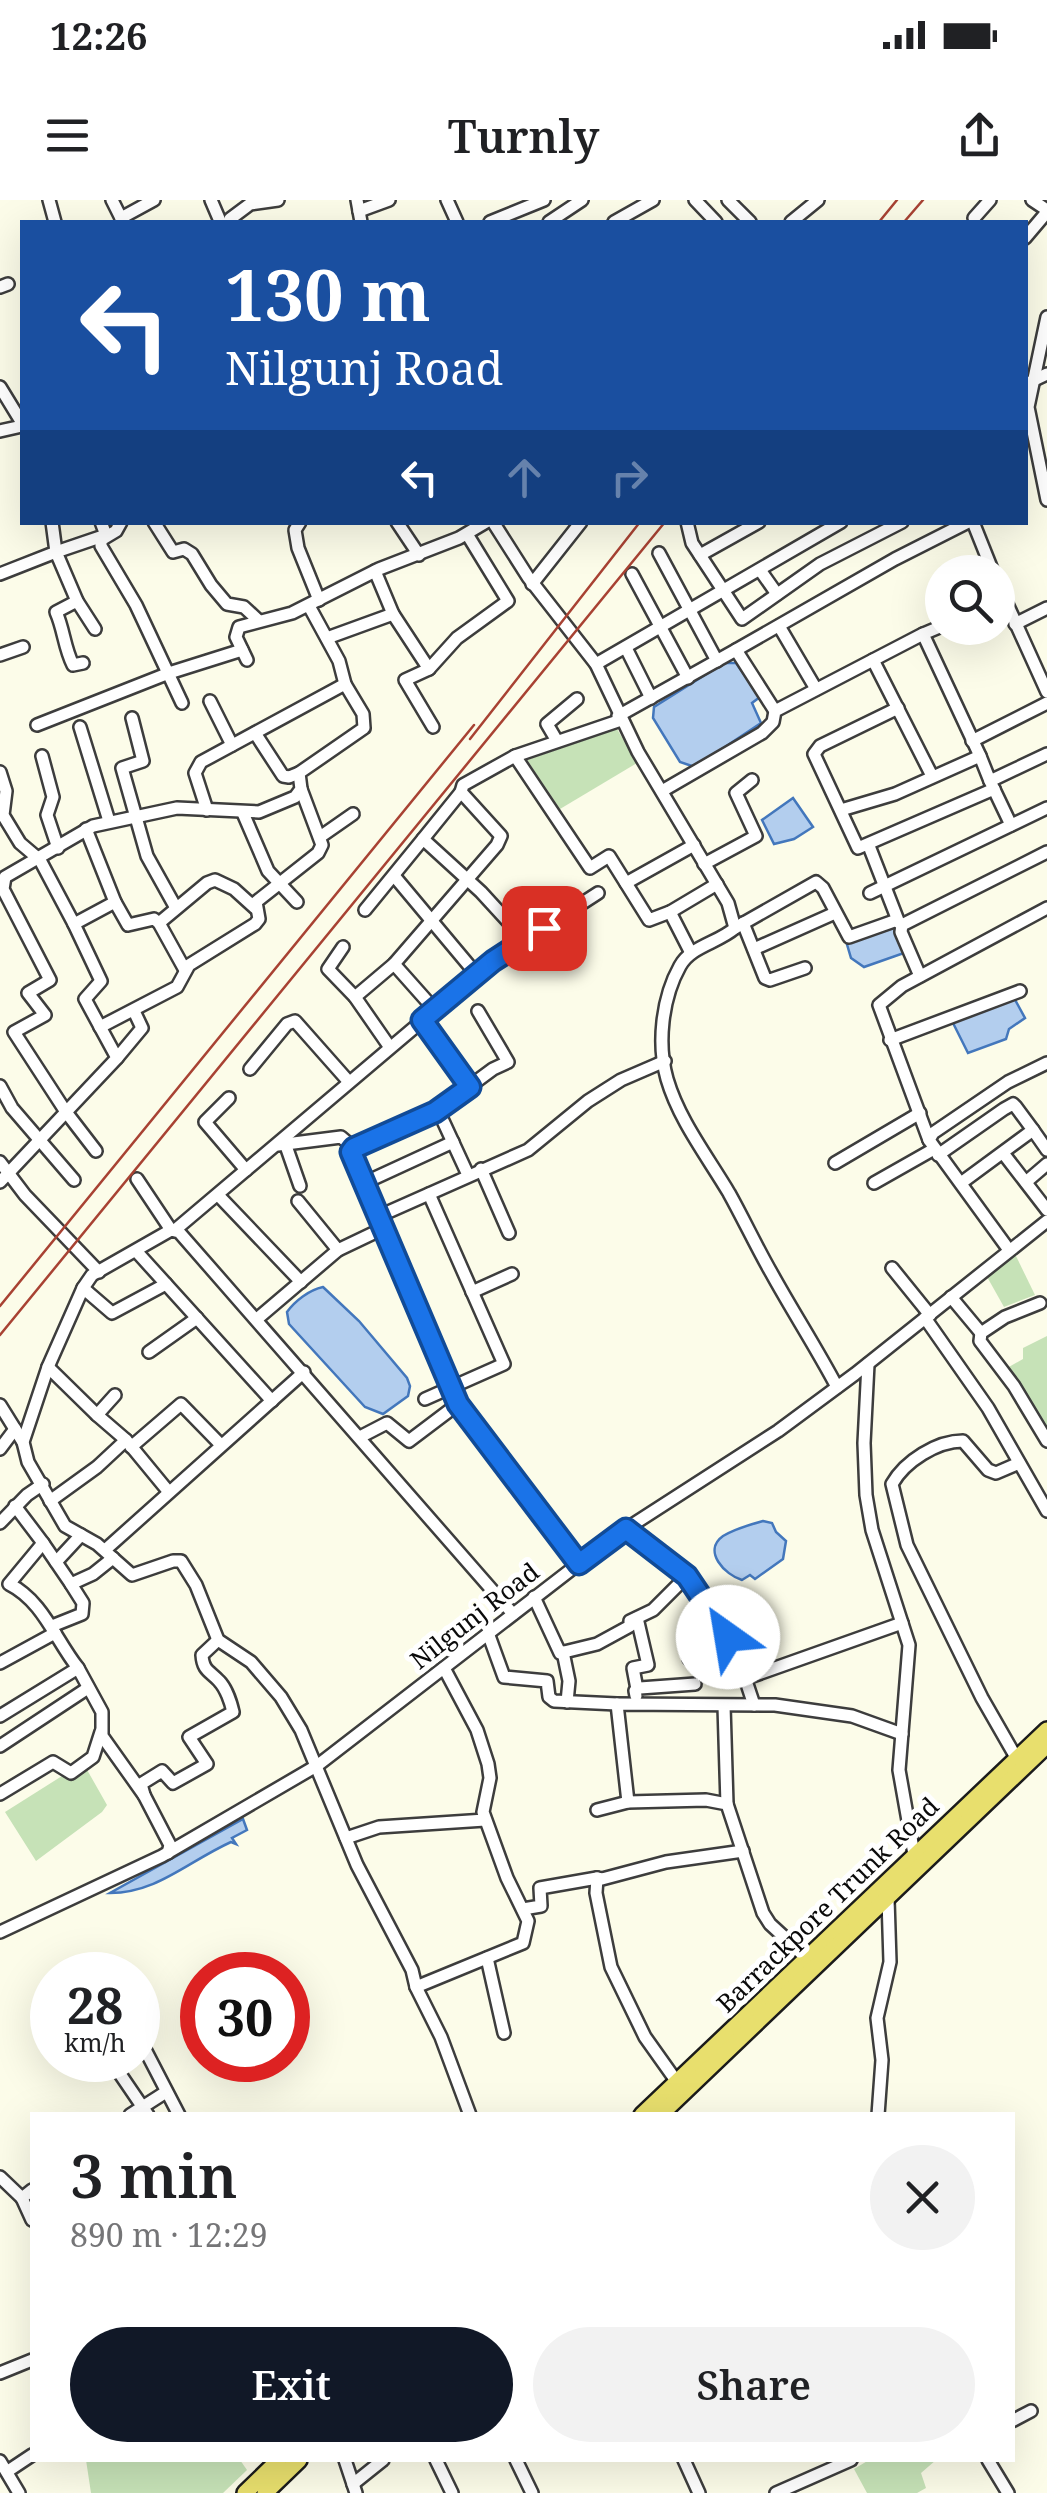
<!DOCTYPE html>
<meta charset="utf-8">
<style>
:root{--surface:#fff;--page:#f2f2f2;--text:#202124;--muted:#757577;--accent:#111827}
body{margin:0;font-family:"Noto Serif",serif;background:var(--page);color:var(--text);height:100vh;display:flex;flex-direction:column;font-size:38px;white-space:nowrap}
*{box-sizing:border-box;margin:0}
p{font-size:32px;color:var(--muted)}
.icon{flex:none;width:55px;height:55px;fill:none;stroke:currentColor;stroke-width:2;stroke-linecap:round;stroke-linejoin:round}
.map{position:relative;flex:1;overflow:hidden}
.details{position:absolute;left:30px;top:1912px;width:985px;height:350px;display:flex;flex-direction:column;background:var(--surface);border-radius:0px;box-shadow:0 10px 40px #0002}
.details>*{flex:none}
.guide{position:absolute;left:20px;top:20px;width:1008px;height:305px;border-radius:0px;box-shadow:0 10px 40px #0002;background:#1a4fa0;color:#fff;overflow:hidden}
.controls{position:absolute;left:925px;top:355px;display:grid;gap:20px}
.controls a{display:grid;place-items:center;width:90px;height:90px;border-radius:50%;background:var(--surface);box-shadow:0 10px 40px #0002;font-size:50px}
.speed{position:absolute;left:30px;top:1752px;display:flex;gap:20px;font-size:50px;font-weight:700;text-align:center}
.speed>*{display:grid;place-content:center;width:130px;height:130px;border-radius:50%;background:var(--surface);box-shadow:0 10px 40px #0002;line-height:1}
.speed small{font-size:25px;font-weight:400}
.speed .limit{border:15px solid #d22;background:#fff;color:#111}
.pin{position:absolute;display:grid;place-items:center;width:85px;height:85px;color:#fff;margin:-42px;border-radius:20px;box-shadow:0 5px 15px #0006}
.me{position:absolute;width:110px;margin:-55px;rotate:328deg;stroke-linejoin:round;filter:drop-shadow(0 0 8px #0008)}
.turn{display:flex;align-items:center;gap:35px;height:210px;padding:0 40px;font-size:45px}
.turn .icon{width:130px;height:130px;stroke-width:2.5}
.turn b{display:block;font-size:70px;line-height:85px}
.lanes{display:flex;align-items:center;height:95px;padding:0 40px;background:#0003;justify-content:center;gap:50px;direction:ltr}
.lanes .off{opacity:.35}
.round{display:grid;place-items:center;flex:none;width:105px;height:105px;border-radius:52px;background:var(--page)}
.head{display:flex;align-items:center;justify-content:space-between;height:170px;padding:0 40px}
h1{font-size:60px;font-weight:600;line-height:75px}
.action{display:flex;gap:20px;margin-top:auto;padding:20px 40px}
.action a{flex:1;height:115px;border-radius:60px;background:var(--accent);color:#fff;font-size:40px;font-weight:600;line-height:115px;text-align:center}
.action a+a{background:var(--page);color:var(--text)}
.status{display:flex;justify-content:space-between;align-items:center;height:70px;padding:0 50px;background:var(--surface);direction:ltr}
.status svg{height:28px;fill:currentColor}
header{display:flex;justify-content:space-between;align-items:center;height:130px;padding:0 40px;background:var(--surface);font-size:45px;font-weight:600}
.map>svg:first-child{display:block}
</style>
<div class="status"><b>12:26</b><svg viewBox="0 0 49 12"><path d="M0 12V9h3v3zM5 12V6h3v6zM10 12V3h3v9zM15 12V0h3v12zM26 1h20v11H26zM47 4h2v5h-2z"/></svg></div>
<header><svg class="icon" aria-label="menu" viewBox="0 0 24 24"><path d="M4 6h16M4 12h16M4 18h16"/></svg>Turnly<svg class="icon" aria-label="share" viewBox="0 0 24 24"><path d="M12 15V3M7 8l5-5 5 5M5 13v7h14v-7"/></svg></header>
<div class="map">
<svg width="1047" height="2293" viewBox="0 0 1047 2293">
<rect width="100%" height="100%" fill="#fcfce9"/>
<g fill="#c6e2b7">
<polygon points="617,529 637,563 560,609 527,560"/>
<polygon points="1015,1054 1035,1095 1004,1107 986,1075"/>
<polygon points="1047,1136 1047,1237 1007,1168 1023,1159 1023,1148"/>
<polygon points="86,1568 107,1605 102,1612 36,1661 5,1612 62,1576 71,1576"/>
<polygon points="86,2260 240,2260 247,2270 223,2293 91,2293"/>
<polygon points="869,2260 936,2260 921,2273 926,2288 917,2293 867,2293 854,2269"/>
</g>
<g fill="#b3ceee" stroke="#4377bc" stroke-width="2.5">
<polygon points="724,463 736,463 760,497 752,503 761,523 695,567 680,562 653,518 654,507"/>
<polygon points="793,598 813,627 794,639 774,644 762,620"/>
<polygon points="893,723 904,753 864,767 851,758 846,741"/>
<polygon points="1013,796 1025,818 1009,829 1006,839 968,853 952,821"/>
<path d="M 323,1087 L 359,1121 L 407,1178 L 410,1186 L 408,1196 L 383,1214 L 365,1207 L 289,1124 L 287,1112 C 295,1101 309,1090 323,1087 Z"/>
<path d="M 763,1321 L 772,1323 L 776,1332 L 786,1341 L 783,1359 L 755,1379 L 750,1375 L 742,1380 C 725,1375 702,1351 723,1336 C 733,1330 752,1324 763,1321 Z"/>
<path d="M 243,1619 L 247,1630 L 232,1638 L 236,1644 L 231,1642 C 187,1662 157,1693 110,1693 Z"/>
</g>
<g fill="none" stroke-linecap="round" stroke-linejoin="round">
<defs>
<g id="minor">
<polyline points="49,0 55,22"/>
<polyline points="112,0 123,22"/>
<polyline points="211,0 220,21"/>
<polyline points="357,0 361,22"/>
<polyline points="447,0 457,22"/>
<polyline points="695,0 716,22"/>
<polyline points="728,0 750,22"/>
<polyline points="1032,0 1047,10"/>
<polyline points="359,11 389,0"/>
<polyline points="121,18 154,0"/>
<polyline points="974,18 990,0"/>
<polyline points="230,19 250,4 278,0"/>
<polyline points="490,22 544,0"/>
<polyline points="549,22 582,0"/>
<polyline points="614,22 653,0"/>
<polyline points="791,22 818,0"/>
<polyline points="1025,38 1047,12"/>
<polyline points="0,87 8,84"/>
<polyline points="1047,117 1028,207 1047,300"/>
<polyline points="1032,181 1047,174"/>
<polyline points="0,187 22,223"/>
<polyline points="0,231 22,226"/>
<polyline points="121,322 116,331 101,340 101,346 136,405 182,503"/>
<polyline points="154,322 173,352 184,349 192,354 211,385 227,404 244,407 258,420"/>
<polyline points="300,322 295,330 298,348 319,400"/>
<polyline points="397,322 419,355"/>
<path d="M 493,322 L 528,377 L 596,464 L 638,552 L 728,703 L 735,728 C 718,743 691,746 680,766 C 662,798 657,844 667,879 C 679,920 707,956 729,993 C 744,1020 757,1048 772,1074 C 793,1112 817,1149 837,1187"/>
<polyline points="687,322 692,343 742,419 820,364 902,322"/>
<polyline points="973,322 993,372"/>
<polyline points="659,353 717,461"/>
<polyline points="700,355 759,322"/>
<polyline points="760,370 777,394"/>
<polyline points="375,371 393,414 429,469 405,480 433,527"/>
<polyline points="0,374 56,352 52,322"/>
<polyline points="632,374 688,478"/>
<polyline points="532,384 581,322"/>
<polyline points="998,384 1047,492"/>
<path d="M 77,401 L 56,412 C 64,430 64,447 73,465 L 83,463"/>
<polyline points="1015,424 1047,408"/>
<polyline points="779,426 816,489"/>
<polyline points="942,426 923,434 980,556"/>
<polyline points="95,429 77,401 56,352 106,335 101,322"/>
<polyline points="923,434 873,460 932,576"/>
<polyline points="327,438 393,414"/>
<polyline points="626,448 651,498"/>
<polyline points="736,450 895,359 968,322"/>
<polyline points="0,455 23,447"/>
<polyline points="247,460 236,437 239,427 292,413 379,369 459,338 486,322"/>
<polyline points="596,464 841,322"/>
<polyline points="429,469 457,438 508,401 467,334"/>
<polyline points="210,501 232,545"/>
<polyline points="898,508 820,546 814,554 858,648 994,589"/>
<polyline points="618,516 736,450 775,511"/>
<polyline points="132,518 143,561 122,568 147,656 176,708"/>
<polyline points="37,525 169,473 242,450"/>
<polyline points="80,527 109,621"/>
<polyline points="255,533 283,576 289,577 299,573"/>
<polyline points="557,541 547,524 577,499"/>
<polyline points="972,541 1047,503"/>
<polyline points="42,556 53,597 47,615 58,648"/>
<polyline points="515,556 621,520"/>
<polyline points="0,572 6,591 3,615 20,643 40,660 74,724 115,702 86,629"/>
<polyline points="662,591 762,533 773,522 775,511 873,460"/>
<polyline points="207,610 195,573 201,562 345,484"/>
<polyline points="841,610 895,594 980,556 990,581"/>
<polyline points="243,613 268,671 297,702"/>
<polyline points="1011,625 990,581 1047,554"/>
<polyline points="320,637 353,614"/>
<polyline points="423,639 461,592"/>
<polyline points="869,646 899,723"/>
<polyline points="704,664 756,636 736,593 752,580"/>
<polyline points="395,677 477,775"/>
<polyline points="626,683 694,645"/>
<polyline points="870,693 1047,608"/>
<polyline points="115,702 128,725 154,719 159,723 185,770"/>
<polyline points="365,710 423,639 481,692 525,740"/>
<polyline points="670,712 691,753"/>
<polyline points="159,723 207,683 215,680 234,689 255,708"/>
<polyline points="743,723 765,778 770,780 805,768"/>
<polyline points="735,728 816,682 823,688 849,737 897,720"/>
<polyline points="343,747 328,769 355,797"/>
<polyline points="754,749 835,713"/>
<polyline points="394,764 434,809"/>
<polyline points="920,776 901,732 902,725 1047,652"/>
<polyline points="478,811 508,862 493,869 435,912 359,945 351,952 458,1204 579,1363"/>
<polyline points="421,820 471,887"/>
<polyline points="100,827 177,787 189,765 255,724 259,719 256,702 318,653 322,645 301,589"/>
<polyline points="890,840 1020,791"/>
<polyline points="389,846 355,797 394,764 497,645 501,636 461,592 463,585 515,556 590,668 609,656 649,720 670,712 717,684"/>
<polyline points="117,858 142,828 134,811"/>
<polyline points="250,869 287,824 295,821 349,882"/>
<polyline points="0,886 12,908 74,980"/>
<polyline points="229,898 205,922 246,970"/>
<polyline points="438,910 468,975"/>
<polyline points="1033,930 1047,950"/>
<polyline points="929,940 879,805 902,786 1047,708"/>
<polyline points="285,943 300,986"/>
<polyline points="278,945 341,937 354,948"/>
<polyline points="96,951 66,912 14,832 45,815 28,793 50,780 3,689 5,677 93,626 177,608 259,612 295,597 301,589 299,573 364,528 363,514 345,484 339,461 309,406"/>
<polyline points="1003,953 1047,1010"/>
<polyline points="938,955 1004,909 1013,904 1016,907 1033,930 961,983"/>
<polyline points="0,962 25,995 99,1072"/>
<polyline points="835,963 920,913"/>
<polyline points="481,969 509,1033"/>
<polyline points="137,979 171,1030"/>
<polyline points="0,982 117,858 85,799 101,781 74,724"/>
<polyline points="1026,982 1047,964"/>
<polyline points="364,983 453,942"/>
<polyline points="874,983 934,949"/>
<polyline points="218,995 301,1082"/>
<polyline points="298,1001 338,1050"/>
<polyline points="377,1017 528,950 588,901 621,880 665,861"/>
<polyline points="175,1030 493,761 598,693"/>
<polyline points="1009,1050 929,940 933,933 1008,882 1047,863"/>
<polyline points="137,1052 272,1201"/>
<polyline points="892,1068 930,1115"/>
<polyline points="83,1088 112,1113 166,1084"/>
<polyline points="472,1092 512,1074"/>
<polyline points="951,1097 981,1133"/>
<polyline points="1040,1103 1005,1117 981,1133 980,1141 1014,1186 1047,1241"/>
<polyline points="925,1118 988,1208 1047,1311"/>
<polyline points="257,1119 338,1050 382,1029"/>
<polyline points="149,1152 197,1118"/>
<polyline points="868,1164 864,1243 866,1295 872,1330 909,1445 899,1570 915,1660"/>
<polyline points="48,1167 97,1215"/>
<polyline points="115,1195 97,1215 126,1240"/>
<polyline points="425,1199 504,1164 429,994"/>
<polyline points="0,1205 23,1242"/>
<polyline points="360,1237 387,1223 409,1241 458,1204"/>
<polyline points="131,1247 181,1204 221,1245"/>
<polyline points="0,1249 15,1229"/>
<polyline points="50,1301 97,1267 126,1240 168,1291"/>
<polyline points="0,1323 27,1295 43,1284"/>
<path d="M 626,1329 C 647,1344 672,1359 689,1378 C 719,1413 740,1460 754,1505"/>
<polyline points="43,1343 71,1384 93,1374 113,1358"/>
<polyline points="105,1350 304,1172"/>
<polyline points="56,1362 81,1335"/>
<polyline points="534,1397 560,1453 597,1444 630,1426 630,1421 653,1410 687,1376"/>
<polyline points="52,1426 82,1414 83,1403 71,1384"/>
<polyline points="488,1433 504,1477 547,1481 549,1497 554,1501 617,1504"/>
<polyline points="563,1452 569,1481 567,1502"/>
<polyline points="689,1459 728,1437"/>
<polyline points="0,1463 55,1433"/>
<polyline points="78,1468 102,1512 102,1536 144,1595 170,1645 168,1653"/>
<polyline points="744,1479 902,1423"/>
<polyline points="637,1489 633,1468 648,1465 637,1418"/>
<polyline points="636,1496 635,1491 640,1488 695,1484"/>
<polyline points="724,1506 727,1604"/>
<path d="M 0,1516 L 78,1468 C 55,1439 43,1401 9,1384 L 43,1343 L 15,1306"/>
<polyline points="0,1546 88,1488"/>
<path d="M 1017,1559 L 982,1498 L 907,1345 L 892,1284 C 905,1261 937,1241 963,1241 L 988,1270 L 996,1273 L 1019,1263"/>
<polyline points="0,1594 53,1562 71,1573 93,1557 101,1532"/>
<path d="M 144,1595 L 141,1584 L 162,1571 L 173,1583 L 207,1564 L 189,1537 L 233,1512 C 231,1503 226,1488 219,1481 C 210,1471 203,1471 202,1455 L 218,1440"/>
<polyline points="597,1610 628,1602"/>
<polyline points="346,1638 379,1627 485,1620"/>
<polyline points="523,1709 541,1706 540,1688 597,1678"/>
<polyline points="0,1732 162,1656 318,1565 612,1338 778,1231 855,1174 1047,1021"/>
<polyline points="487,1758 504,1833"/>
<polyline points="807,1758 770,1724 763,1713 727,1604 706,1600 628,1602 617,1504 775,1505 852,1516 902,1534"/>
<polyline points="416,1787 523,1743 528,1721 507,1678 483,1612 490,1578 488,1564 477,1530 444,1468"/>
<polyline points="138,1836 179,1915"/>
<polyline points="116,1868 148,1915"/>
<polyline points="677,1882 645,1837 611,1767 596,1693 597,1678 602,1679 666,1662 743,1651"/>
<polyline points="130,1915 166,1892"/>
<polyline points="470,1915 441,1837 416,1787 412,1770 357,1665 301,1530 281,1497 251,1462 218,1440 196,1385 181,1361 173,1361 132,1375 97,1344 65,1326 28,1262 23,1242 48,1167 83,1088 92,1075 171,1030 179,1032 513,1414"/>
<polyline points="878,1915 882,1860 877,1818 890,1762 888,1699"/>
<polyline points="0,1977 22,1998"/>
<polyline points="32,1990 22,1998 32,2020"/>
<polyline points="0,2173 32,2160"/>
<polyline points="1012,2221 1031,2211"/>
<polyline points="345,2260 356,2293"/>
<polyline points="436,2260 452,2293"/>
<polyline points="516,2260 532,2293"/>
<polyline points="684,2260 699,2293"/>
<polyline points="988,2260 1008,2293"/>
<polyline points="0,2261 19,2293"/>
<polyline points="8,2271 32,2255"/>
<polyline points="353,2284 383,2260"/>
<polyline points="776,2293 851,2260"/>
</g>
<g id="major">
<polyline points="642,1915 1047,1530"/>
<polyline points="660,1915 1047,1545"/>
<polyline points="245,2293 279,2260"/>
<polyline points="265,2293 299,2260"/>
</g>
</defs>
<use href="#minor" stroke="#3d3d3d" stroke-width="16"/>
<use href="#major" stroke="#1b1b1b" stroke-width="20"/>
<use href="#minor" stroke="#fff" stroke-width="11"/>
<use href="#major" stroke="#e8df6d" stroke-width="15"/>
<g stroke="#a84233" stroke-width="2.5">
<polyline points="879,22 897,0"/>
<polyline points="904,22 923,0"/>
<polyline points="470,539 640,322"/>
<polyline points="0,1106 474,525"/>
<polyline points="0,1135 665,322"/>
</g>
</g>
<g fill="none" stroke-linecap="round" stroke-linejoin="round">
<defs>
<polyline id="route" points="544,728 493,761 422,820 470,887 435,912 354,948 351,952 458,1204 579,1364 626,1329 687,1376 728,1437"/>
</defs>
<use href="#route" stroke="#114b97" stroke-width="25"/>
<use href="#route" stroke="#1a73e8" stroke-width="18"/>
</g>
<g text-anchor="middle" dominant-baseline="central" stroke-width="10" stroke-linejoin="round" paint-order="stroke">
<g font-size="25" fill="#0a0a0a" stroke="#fff">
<text transform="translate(474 1415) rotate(-38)">Nilgunj Road</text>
<text transform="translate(827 1704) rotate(-44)">Barrackpore Trunk Road</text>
</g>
</g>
</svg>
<div class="controls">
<a><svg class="icon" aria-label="search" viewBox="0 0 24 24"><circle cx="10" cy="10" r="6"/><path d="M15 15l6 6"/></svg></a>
</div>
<div class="speed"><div>28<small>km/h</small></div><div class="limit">30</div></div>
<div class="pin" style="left:544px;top:728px;background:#d93025"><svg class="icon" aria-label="arrive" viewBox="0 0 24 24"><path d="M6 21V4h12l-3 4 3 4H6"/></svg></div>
<svg class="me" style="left:728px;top:1437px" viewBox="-20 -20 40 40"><circle r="19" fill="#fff"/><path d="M0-13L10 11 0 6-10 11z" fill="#1a73e8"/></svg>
<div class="guide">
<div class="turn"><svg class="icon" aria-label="left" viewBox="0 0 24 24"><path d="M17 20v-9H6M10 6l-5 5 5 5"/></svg><div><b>130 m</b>Nilgunj Road</div></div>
<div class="lanes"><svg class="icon" aria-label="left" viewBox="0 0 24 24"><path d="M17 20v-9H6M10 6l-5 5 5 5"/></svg><svg class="icon off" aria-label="ahead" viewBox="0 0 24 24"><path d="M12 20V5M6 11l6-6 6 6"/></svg><svg class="icon off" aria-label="right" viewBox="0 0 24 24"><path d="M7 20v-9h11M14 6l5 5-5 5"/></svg></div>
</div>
<section class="details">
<div class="head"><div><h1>3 min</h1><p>890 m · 12:29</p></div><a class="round"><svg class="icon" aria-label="close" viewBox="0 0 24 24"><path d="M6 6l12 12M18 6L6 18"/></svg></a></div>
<div class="action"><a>Exit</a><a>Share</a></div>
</section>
</div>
